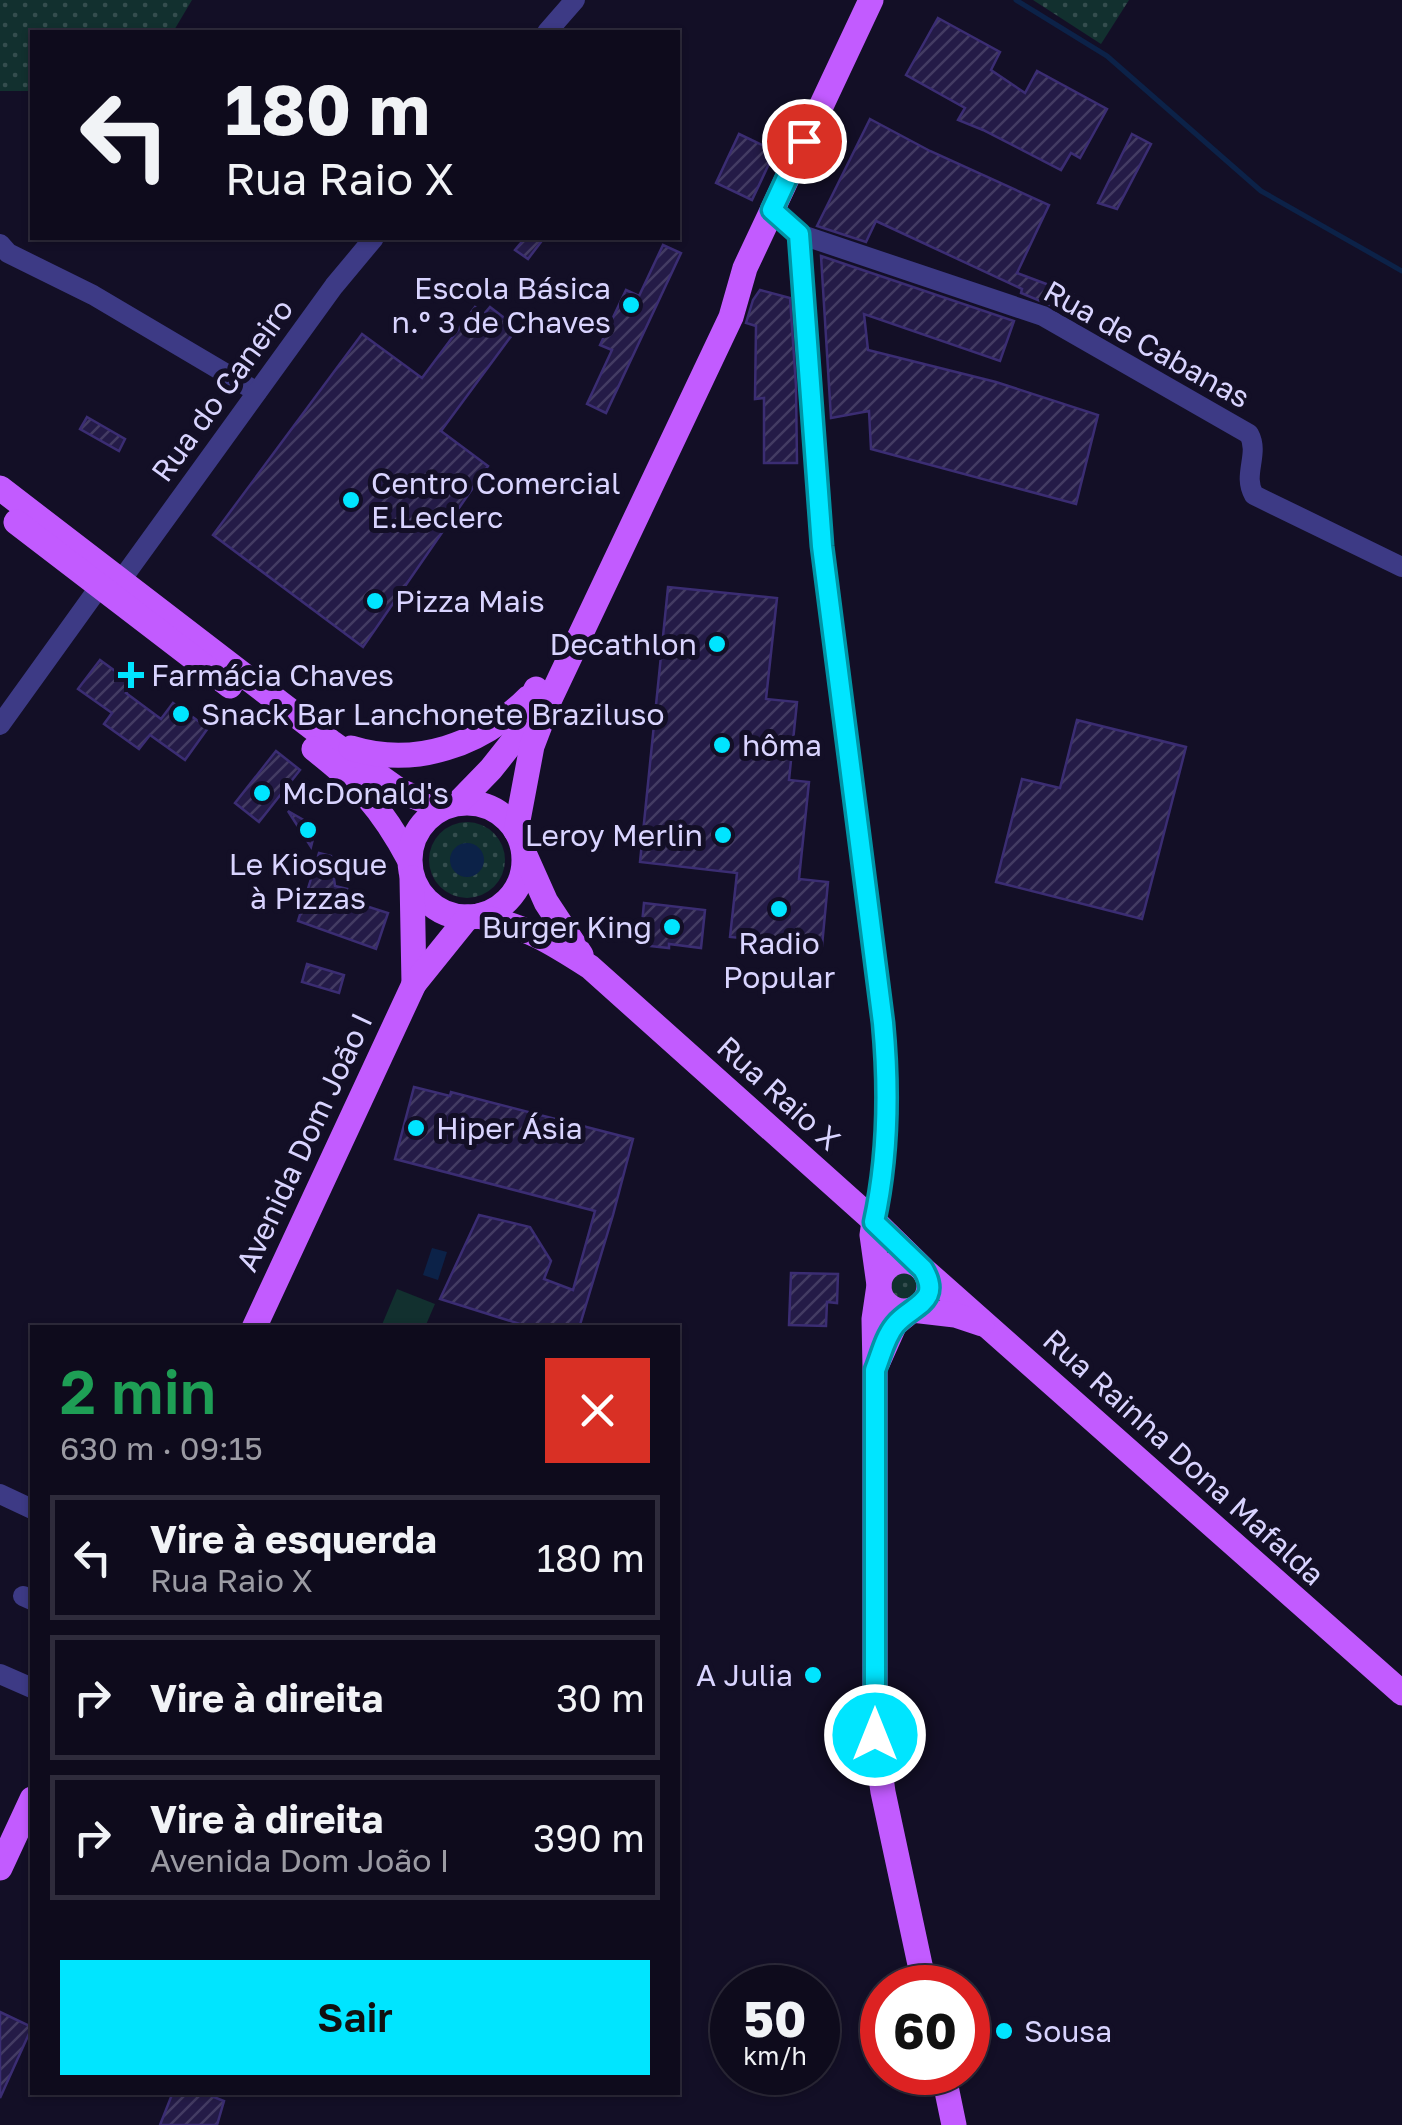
<!DOCTYPE html>
<html lang="pt">
<meta charset="utf-8">
<style>
:root{--surface:#0e0b1c;--page:#171425;--text:#f1f3f6;--muted:#9b9ba3;--line:#2e2b3b;--accent:#00e5ff}
body{margin:0;font-family:"Golos Text",sans-serif;background:var(--page);color:var(--text);height:100vh;display:flex;flex-direction:column;font-size:38px;white-space:nowrap}
*{box-sizing:border-box;margin:0}
p{font-size:32px;color:var(--muted)}
.icon{flex:none;width:55px;height:55px;fill:none;stroke:currentColor;stroke-width:2;stroke-linecap:round;stroke-linejoin:round}
.map{position:relative;flex:1;overflow:hidden}
.side{position:absolute;left:30px;top:1325px;width:650px;height:770px;display:flex;flex-direction:column;background:var(--surface);border-radius:0px;box-shadow:0 2px 8px #0004,0 0 0 2px var(--line)}
.side>*{flex:none}
.hud{position:absolute;left:30px;top:30px;width:650px;height:210px;border-radius:0px;box-shadow:0 2px 8px #0004,0 0 0 2px var(--line);background:#0e0b1c;color:var(--text);overflow:hidden}
.speed{position:absolute;left:710px;top:1965px;display:flex;gap:20px;font-size:50px;font-weight:700;text-align:center}
.speed>*{display:grid;place-content:center;width:130px;height:130px;border-radius:50%;background:var(--surface);box-shadow:0 2px 8px #0004,0 0 0 2px var(--line);line-height:1}
.speed small{font-size:25px;font-weight:400}
.speed .limit{border:15px solid #d22;background:#fff;color:#111}
.pin{position:absolute;display:grid;place-items:center;width:85px;height:85px;color:#fff;margin:-42px;border:5px solid #fff;border-radius:50%;box-shadow:0 2px 10px #0007}
.me{position:absolute;width:110px;margin:-55px;rotate:0deg;stroke-linejoin:round;filter:drop-shadow(0 0 8px #0008)}
.turn{display:flex;align-items:center;gap:35px;height:210px;padding:0 30px;font-size:45px}
.turn .icon{width:130px;height:130px;stroke-width:2.5}
.turn b{display:block;font-size:70px;line-height:85px}
.round{display:grid;place-items:center;flex:none;width:105px;height:105px;border-radius:0px;background:var(--page)}
.overview{display:flex;align-items:center;justify-content:space-between;height:170px;padding:0 30px}
h1{font-size:60px;font-weight:600;line-height:75px;color:#1e9e55}
.button{display:flex;gap:20px;margin-top:auto;padding:20px 30px}
.button a{flex:1;height:115px;border-radius:0px;background:var(--accent);color:#111;font-size:40px;font-weight:600;line-height:115px;text-align:center}
ul{padding:0;list-style:none}
li{display:flex;align-items:center;gap:30px;height:125px;margin:0 20px 15px;padding:0 10px;border:5px solid var(--line);border-radius:0px}
li div{flex:1}
li b{display:block;font-size:38px}
li em{font-style:normal}
.map>svg:first-child{display:block}
</style>
<div class="map">
<svg width="1402" height="2125" viewBox="0 0 1402 2125">
<defs>
<pattern id="green-dots" width="8" height="8" patternUnits="userSpaceOnUse" patternTransform="scale(2.5)"><rect width="8" height="8" fill="#12302f"/><path d="M2 2h.1M6 6h.1" fill="none" stroke="#344d4e" stroke-width="1.8" stroke-linecap="round"/></pattern>
<pattern id="building-hatch" width="6" height="6" patternUnits="userSpaceOnUse" patternTransform="scale(2.5)"><rect width="6" height="6" fill="#241b47"/><path d="M-1 1l2-2M0 6l6-6M5 7l2-2" fill="none" stroke="#433b63"/></pattern>
</defs>
<rect width="100%" height="100%" fill="#130f26"/>
<g fill="url(#green-dots)">
<polygon points="0,0 192,0 173,32 32,32 32,91 0,91"/>
<polygon points="1033,0 1129,0 1101,44"/>
<circle cx="467" cy="860" r="38"/>
<circle cx="905" cy="1285" r="16"/>
</g>
<polygon fill="#12302f" points="397,1289 435,1304 425,1327 381,1327"/>
<g fill="#0c2248">
<circle cx="467" cy="860" r="17"/>
<polygon points="432,1248 447,1252 438,1280 423,1275"/>
</g>
<g fill="none" stroke-linecap="round" stroke-linejoin="round">
<polyline stroke="#0c2248" stroke-width="5" points="1016,0 1107,56 1261,191 1402,271"/>
</g>
<g fill="url(#building-hatch)" stroke="#3b2d73" stroke-width="2.5">
<polygon points="938,18 1000,52 991,70 1025,93 1037,71 1107,109 1080,158 1071,153 1061,170 983,130 958,120 965,108 906,75"/>
<polygon points="870,119 930,151 1049,205 1017,273 1073,294 1064,311 1021,293 1022,289 876,221 866,242 817,226"/>
<polygon points="739,134 775,151 752,200 716,183"/>
<polygon points="1132,134 1151,144 1117,209 1098,203"/>
<polygon points="525,238 544,238 528,259 515,250"/>
<polygon points="663,245 681,253 606,413 587,404 612,350 600,345 626,290 639,296"/>
<polygon points="821,256 1014,321 1000,361 864,314 868,350 996,382 1098,415 1076,504 871,449 869,411 831,418"/>
<polygon points="760,290 790,298 796,386 797,463 764,463 764,398 755,399 756,326 746,323 753,300"/>
<polygon points="475,307 484,314 490,307 515,326 510,333 512,335 441,431 488,466 363,647 213,535 362,334 422,378"/>
<polygon points="87,417 125,439 119,451 80,429"/>
<polygon points="668,587 777,598 766,699 797,702 789,780 809,782 799,879 828,882 822,946 730,937 737,873 640,862"/>
<polygon points="100,660 133,684 126,693 161,719 173,703 208,728 185,760 150,735 139,749 104,724 112,713 78,689"/>
<polygon points="1077,720 1186,747 1142,919 996,882 1022,779 1060,788"/>
<polygon points="276,751 300,770 259,822 235,803"/>
<polygon points="288,811 316,827 311,847"/>
<polygon points="319,853 331,856 335,886 347,889 344,899 388,913 376,949 298,921"/>
<polygon points="644,903 705,910 701,948 669,944 669,948 640,945"/>
<polygon points="307,964 344,975 339,993 302,982"/>
<polygon points="414,1087 450,1096 451,1092 633,1139 613,1215 579,1328 533,1328 440,1299 479,1215 530,1227 551,1261 544,1279 573,1290 595,1211 395,1159"/>
<polygon points="791,1273 838,1274 837,1303 827,1302 826,1326 789,1325"/>
<polygon points="0,2012 32,2027 0,2098"/>
<polygon points="173,2092 201,2092 224,2101 217,2125 160,2125"/>
</g>
<g fill="none" stroke-linecap="round" stroke-linejoin="round">
<g stroke="#3d3a85" stroke-width="20">
<polyline points="547,32 575,0"/>
<path d="M 772,210 L 799,234 L 822,546 L 883,1023 C 889,1088 888,1157 874,1221"/>
<path d="M 799,234 L 1043,316 L 1249,434 C 1260,454 1242,475 1254,495 L 1402,567"/>
<polyline points="0,244 8,253 93,295 257,392"/>
<polyline points="114,590 334,286 374,238"/>
<polyline points="0,725 100,586"/>
<polyline points="0,1494 32,1509"/>
<polyline points="23,1596 32,1600"/>
<polyline points="0,1674 32,1688"/>
</g>
<g stroke="#c25bff" stroke-width="25">
<polyline points="0,488 331,742 400,791 442,808"/>
<polyline points="16,522 230,686"/>
<path d="M 351,748 C 415,768 481,745 528,698"/>
<path d="M 314,749 C 360,785 381,807 409,859"/>
<circle cx="467" cy="860" r="57"/>
<polyline points="458,803 491,769 514,740 536,689"/>
<polyline points="516,831 532,746 550,699 731,317 745,268 871,0"/>
<polyline points="525,855 546,902 581,955"/>
<polyline points="412,878 414,984"/>
<path d="M 478,916 C 527,927 548,940 590,967 L 874,1221 L 923,1269 L 1402,1693"/>
<polyline points="874,1221 872,1235 879,1285 874,1319 875,1369 875,1735 883,1792 925,1988"/>
<circle cx="904" cy="1286" r="25"/>
<polyline points="254,1328 414,984 468,917"/>
<polyline points="878,1362 895,1324 912,1310 955,1315 982,1324"/>
<polyline points="0,1868 32,1799"/>
<polyline points="943,2072 954,2125"/>
</g>
</g>
<g fill="none" stroke-linecap="round" stroke-linejoin="round">
<defs>
<path id="route" d="M 804,141 L 772,210 L 799,234 L 822,546 L 883,1023 C 889,1088 888,1158 874,1222 L 923,1269 C 943,1303 911,1305 895,1325 C 885,1337 881,1355 875,1370 L 875,1735"/>
</defs>
<use href="#route" stroke="#0095a6" stroke-width="25"/>
<use href="#route" stroke="#00e5ff" stroke-width="18"/>
</g>
<g fill="#00e5ff" stroke="#130f26" stroke-width="4">
<circle cx="631" cy="305" r="10"/>
<circle cx="351" cy="500" r="10"/>
<circle cx="375" cy="601" r="10"/>
<circle cx="717" cy="644" r="10"/>
<path d="M126 660h10v10h10v10h-10v10h-10v-10h-10v-10h10z"/>
<circle cx="181" cy="714" r="10"/>
<circle cx="722" cy="745" r="10"/>
<circle cx="262" cy="793" r="10"/>
<circle cx="308" cy="830" r="10"/>
<circle cx="723" cy="835" r="10"/>
<circle cx="779" cy="909" r="10"/>
<circle cx="672" cy="927" r="10"/>
<circle cx="416" cy="1128" r="10"/>
<circle cx="813" cy="1675" r="10"/>
<circle cx="1004" cy="2031" r="10"/>
</g>
<g text-anchor="middle" dominant-baseline="central" stroke-width="10" stroke-linejoin="round" paint-order="stroke">
<g font-size="30" fill="#d9d4ff" stroke="#130f26" text-anchor="start">
<text x="611" y="288" text-anchor="end">Escola Básica<tspan x="611" dy="34">n.º 3 de Chaves</tspan></text>
<text x="371" y="483">Centro Comercial<tspan x="371" dy="34">E.Leclerc</tspan></text>
<text x="395" y="601">Pizza Mais</text>
<text x="697" y="644" text-anchor="end">Decathlon</text>
<text x="151" y="675">Farmácia Chaves</text>
<text x="201" y="714">Snack Bar Lanchonete Braziluso</text>
<text x="742" y="745">hôma</text>
<text x="282" y="793">McDonald's</text>
<text x="703" y="835" text-anchor="end">Leroy Merlin</text>
<text x="308" y="864" text-anchor="middle">Le Kiosque<tspan x="308" dy="34">à Pizzas</tspan></text>
<text x="652" y="927" text-anchor="end">Burger King</text>
<text x="779" y="943" text-anchor="middle">Radio<tspan x="779" dy="34">Popular</tspan></text>
<text x="436" y="1128">Hiper Ásia</text>
<text x="793" y="1675" text-anchor="end">A Julia</text>
<text x="1024" y="2031">Sousa</text>
</g>
<g font-size="30" fill="#d9d4ff" stroke="#130f26">
<text transform="translate(1147 344) rotate(29)">Rua de Cabanas</text>
<text transform="translate(222 390) rotate(-54)">Rua do Caneiro</text>
<text transform="translate(779 1093) rotate(42)">Rua Raio X</text>
<text transform="translate(304 1142) rotate(-65)">Avenida Dom João I</text>
<text transform="translate(1184 1457) rotate(42)">Rua Rainha Dona Mafalda</text>
</g>
</g>
</svg>
<div class="speed"><div>50<small>km/h</small></div><div class="limit">60</div></div>
<div class="pin" style="left:804px;top:141px;background:#d93025"><svg class="icon" aria-label="arrive" viewBox="0 0 24 24"><path d="M6 21V4h12l-3 4 3 4H6"/></svg></div>
<svg class="me" style="left:875px;top:1735px" viewBox="-20 -20 40 40"><circle r="17" fill="#00e5ff" stroke="#fff" stroke-width="3"/><path d="M0-11L8 9 0 5-8 9z" fill="#fff"/></svg>
<div class="hud">
<div class="turn"><svg class="icon" aria-label="left" viewBox="0 0 24 24"><path d="M17 20v-9H6M10 6l-5 5 5 5"/></svg><div><b>180 m</b>Rua Raio X</div></div>
</div>
<section class="side">
<div class="overview"><div><h1>2 min</h1><p>630 m · 09:15</p></div><a class="round" style="background:#d93025;color:#fff"><svg class="icon" aria-label="close" viewBox="0 0 24 24"><path d="M6 6l12 12M18 6L6 18"/></svg></a></div>
<ul>
<li><svg class="icon" aria-label="left" viewBox="0 0 24 24"><path d="M17 20v-9H6M10 6l-5 5 5 5"/></svg><div><b>Vire à esquerda</b><p>Rua Raio X</p></div><em>180 m</em></li>
<li><svg class="icon" aria-label="right" viewBox="0 0 24 24"><path d="M7 20v-9h11M14 6l5 5-5 5"/></svg><div><b>Vire à direita</b></div><em>30 m</em></li>
<li><svg class="icon" aria-label="right" viewBox="0 0 24 24"><path d="M7 20v-9h11M14 6l5 5-5 5"/></svg><div><b>Vire à direita</b><p>Avenida Dom João I</p></div><em>390 m</em></li>
</ul>
<div class="button"><a>Sair</a></div>
</section>
</div>
